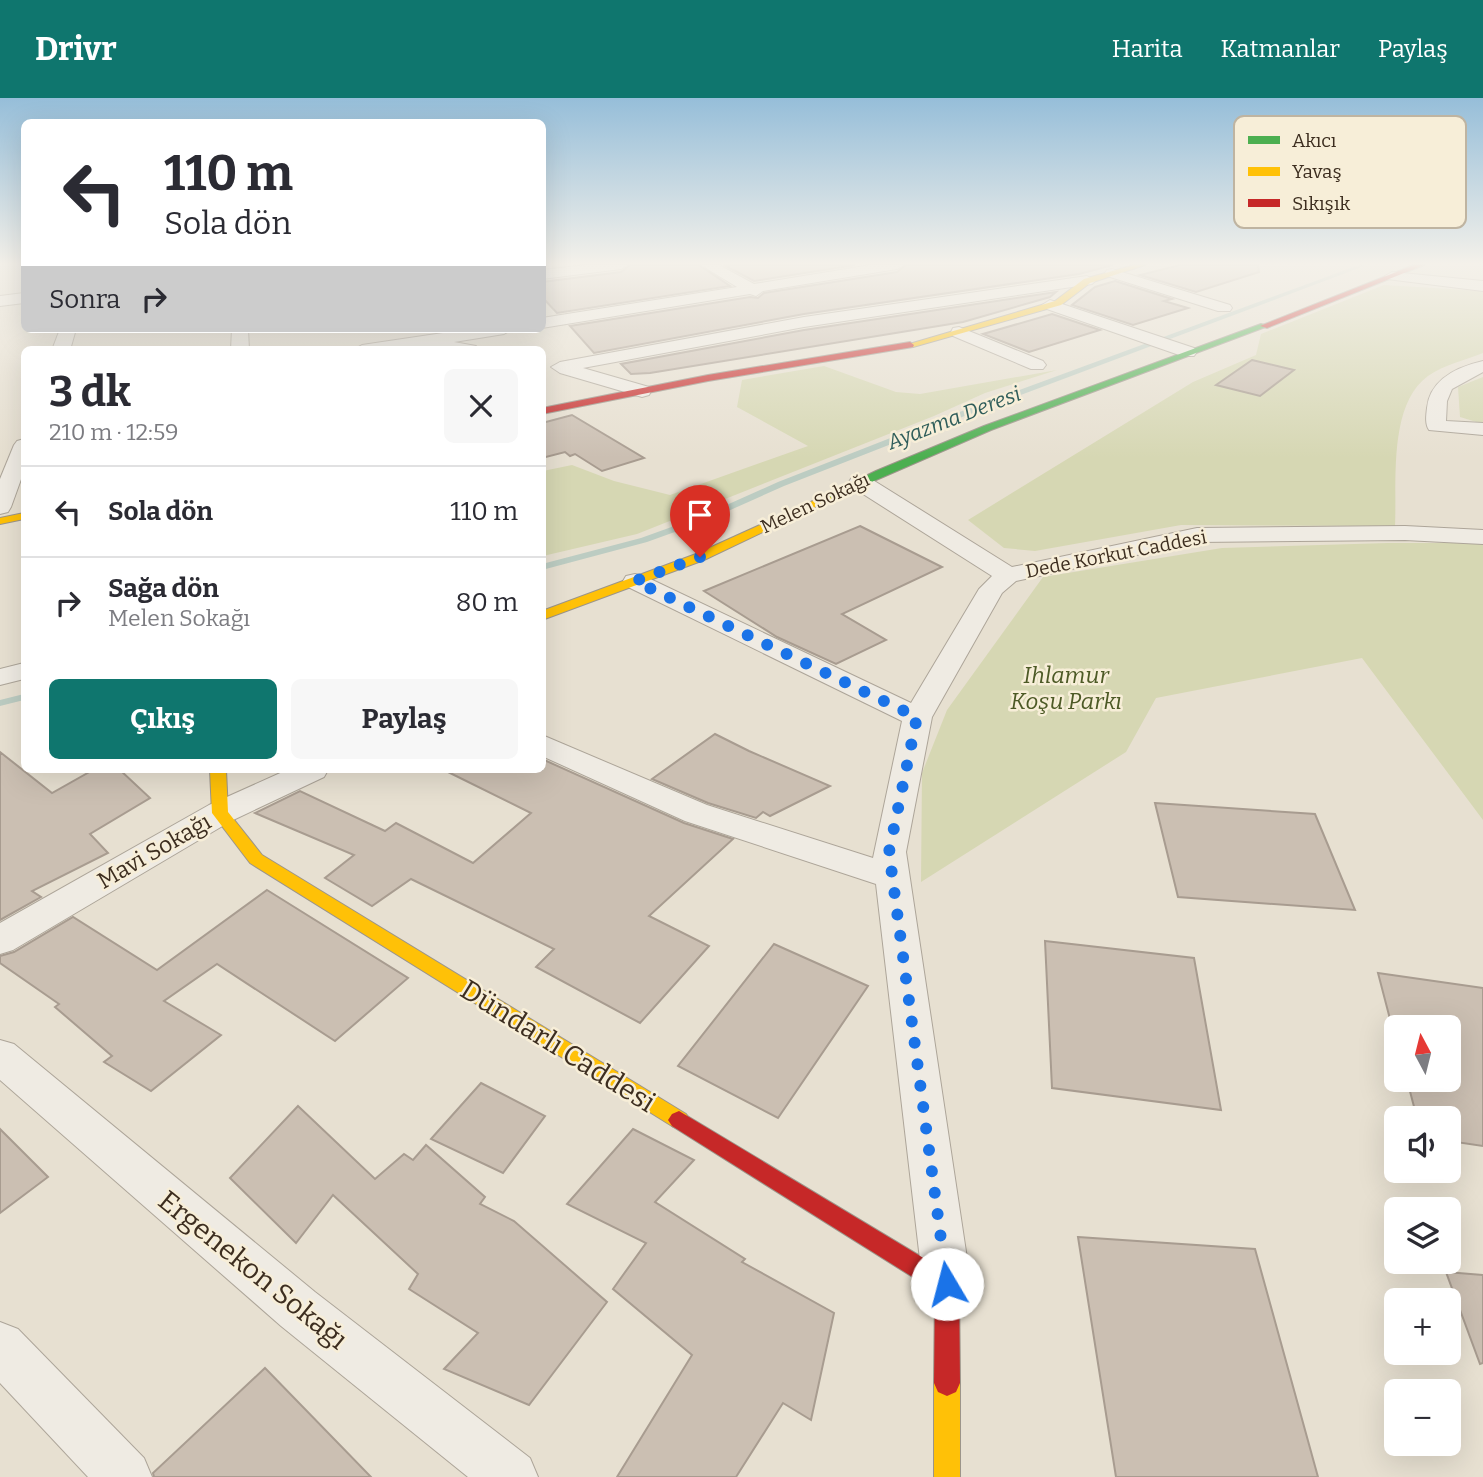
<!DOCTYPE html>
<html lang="tr">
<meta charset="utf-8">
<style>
:root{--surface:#fff;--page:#f7f7f7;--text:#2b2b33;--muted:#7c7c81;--line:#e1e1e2;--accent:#0f766e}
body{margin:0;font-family:Bitter,serif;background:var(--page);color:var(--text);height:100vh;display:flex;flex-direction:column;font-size:26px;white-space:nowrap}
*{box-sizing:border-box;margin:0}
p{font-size:23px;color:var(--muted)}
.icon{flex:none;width:38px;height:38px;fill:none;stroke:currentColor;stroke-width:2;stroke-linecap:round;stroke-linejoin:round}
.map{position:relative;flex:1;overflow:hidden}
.panel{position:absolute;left:21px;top:248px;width:525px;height:427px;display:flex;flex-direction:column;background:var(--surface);border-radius:10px;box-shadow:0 7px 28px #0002}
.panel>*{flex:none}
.top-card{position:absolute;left:21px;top:21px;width:525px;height:214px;border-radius:10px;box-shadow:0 7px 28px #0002;background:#fff;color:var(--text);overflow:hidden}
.needle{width:46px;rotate:353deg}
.controls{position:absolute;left:1384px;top:917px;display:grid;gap:14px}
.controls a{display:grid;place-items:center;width:77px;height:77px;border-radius:10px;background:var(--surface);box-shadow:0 7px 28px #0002;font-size:35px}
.pin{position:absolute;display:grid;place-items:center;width:60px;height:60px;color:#fff;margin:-72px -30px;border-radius:50% 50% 50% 0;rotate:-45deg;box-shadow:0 0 7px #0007}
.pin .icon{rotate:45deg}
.me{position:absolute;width:77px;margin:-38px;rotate:352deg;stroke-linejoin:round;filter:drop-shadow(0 0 5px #0008)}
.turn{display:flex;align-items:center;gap:24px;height:147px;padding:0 28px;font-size:32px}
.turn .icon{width:91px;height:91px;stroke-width:2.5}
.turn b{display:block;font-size:49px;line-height:60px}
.then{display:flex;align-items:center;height:66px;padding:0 28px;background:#0003;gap:14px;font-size:26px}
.round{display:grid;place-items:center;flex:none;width:74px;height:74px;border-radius:10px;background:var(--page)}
.head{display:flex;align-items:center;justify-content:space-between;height:119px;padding:0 28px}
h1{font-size:42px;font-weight:700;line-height:52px}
.action{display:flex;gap:14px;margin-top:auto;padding:14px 28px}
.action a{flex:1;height:80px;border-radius:10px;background:var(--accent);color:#fff;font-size:28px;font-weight:700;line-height:80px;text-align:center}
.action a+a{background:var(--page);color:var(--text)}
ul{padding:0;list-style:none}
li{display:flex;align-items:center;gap:21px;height:91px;padding:0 28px;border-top:2px solid var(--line)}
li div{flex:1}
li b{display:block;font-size:26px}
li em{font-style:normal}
header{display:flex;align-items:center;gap:42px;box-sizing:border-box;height:98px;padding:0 35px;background:var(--accent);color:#fff}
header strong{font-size:33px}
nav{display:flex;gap:38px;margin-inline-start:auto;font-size:24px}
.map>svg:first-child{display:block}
</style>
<header>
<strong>Drivr</strong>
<nav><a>Harita</a><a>Katmanlar</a><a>Paylaş</a></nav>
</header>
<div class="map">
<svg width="1483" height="1379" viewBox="0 0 1483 1379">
<rect width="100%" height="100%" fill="#e7e0d1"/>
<g fill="#d6d7b3">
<path d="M 1384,187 L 1483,193 L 1483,255 C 1466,262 1443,267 1428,278 C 1388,307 1397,384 1395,428 L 1181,427 L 1035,453 L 1004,450 L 968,422 L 1193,284 L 1256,257 L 1261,236 Z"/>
<polygon points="824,268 896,294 920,296 1057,272 985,295 934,318 637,436 543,458 543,373 572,367 614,383 670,397 808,348 737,309 742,282"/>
<polygon points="1483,279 1483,326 1460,319 1458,289"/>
<polygon points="1388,445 1483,445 1483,722 1362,560 1156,600 1126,654 921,784 922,675 947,612 1043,479 1222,450"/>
</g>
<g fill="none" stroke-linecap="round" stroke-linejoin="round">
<g fill="#bcccc2" fill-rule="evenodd">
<polygon points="1359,167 1367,167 922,334 784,388 708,422 647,444 542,472 542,466 641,440 702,418 778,384 916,330"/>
<polygon points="24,596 24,602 0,608 0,602"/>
</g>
</g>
<g fill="#cbbfb2" stroke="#a89c90" stroke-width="2">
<polygon points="630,167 699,167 730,188 557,215 542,199 542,184 621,174"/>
<polygon points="724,167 855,167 754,183"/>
<polygon points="906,167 1113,167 1079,176 804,216 594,255 570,228 750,199 758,200 764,195 897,174"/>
<polygon points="1180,167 1258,167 1259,174 1196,194 1140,177"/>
<polygon points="1115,183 1172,201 1164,203 1188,210 1133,227 1072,207 1095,189"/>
<polygon points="1056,194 1050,199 963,224 650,275 631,276 621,266 804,232"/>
<polygon points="1052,216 1100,232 1029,254 983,236"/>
<polygon points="1252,262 1294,272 1260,298 1216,287"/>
<polygon points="572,317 644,360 602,373 575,356 570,358 565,354 542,360 542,325"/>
<polygon points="860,428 942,469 842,516 886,542 836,566 777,539 704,493"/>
<polygon points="715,636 749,653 830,688 770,718 763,714 756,720 708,705 652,681"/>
<polygon points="0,654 52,695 93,672 120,672 150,700 90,736 108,755 32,793 41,799 0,822"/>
<polygon points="542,661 684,725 733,741 649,818 709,848 640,925 536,869 554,851 411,781 372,808 325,780 354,757 255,715 300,693 385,733 396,725 473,765 531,715 444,672 542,672"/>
<polygon points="1155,705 1315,716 1355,812 1178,799"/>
<polygon points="267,792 408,880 335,943 217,866 164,903 221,937 151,993 104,964 112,958 55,909 59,906 0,865 0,858 14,854 73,819 157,872"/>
<polygon points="1045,843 1194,860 1221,1012 1052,990"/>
<polygon points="774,846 868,888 778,1020 678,968"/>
<polygon points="1378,875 1483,890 1483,1048 1449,1043 1449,1020 1417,1020 1407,982 1449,982 1449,929 1396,929 1396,944"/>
<polygon points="481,985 545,1018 503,1075 431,1041"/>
<polygon points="298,1008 375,1081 404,1056 413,1062 426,1047 485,1099 480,1106 514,1123 607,1204 529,1307 444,1271 478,1235 409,1191 418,1176 333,1097 296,1145 230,1080"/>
<polygon points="0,1031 48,1079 0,1115"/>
<polygon points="633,1031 694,1062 655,1104 745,1161 742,1164 834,1215 811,1322 783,1305 736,1379 617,1379 692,1257 613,1191 646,1145 567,1106"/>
<polygon points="1078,1139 1255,1151 1318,1379 1116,1379"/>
<polygon points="1446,1174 1483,1177 1483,1265 1480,1266"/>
<polygon points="265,1270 371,1379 154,1379 153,1375"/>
</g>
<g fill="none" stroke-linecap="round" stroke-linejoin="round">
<defs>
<g id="street">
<polygon points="587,167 628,167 621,171 542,181 542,172"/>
<polygon points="701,167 719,167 754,186 871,167 904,167 897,171 763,193 756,198 750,196 542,230 542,220 737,189"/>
<polygon points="1112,171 1230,207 1232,210 1230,213 1218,213 1107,178 1105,175 1107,172"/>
<polygon points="1392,174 1483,183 1483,193 1387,181 1385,178"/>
<polygon points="1087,178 1095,183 1092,186 804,229 583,270 649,289 651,293 649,297 642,299 560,275 551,269 560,264 804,219"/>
<polygon points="24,195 24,205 0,208 0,198"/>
<polygon points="1050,202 1194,250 1197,254 1194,258 1182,258 1044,210 1042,207"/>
<polygon points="959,229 1043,263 1046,267 1043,271 1031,271 953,238 951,234 953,230"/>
<polygon points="60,231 76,231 70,252 52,252"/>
<polygon points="232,231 248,231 249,252 231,252"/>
<polygon points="470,231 512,231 504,236 454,244 476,248 479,252 444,252 424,248 397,252 353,252 362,247"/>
<path d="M 1483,263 L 1483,274 L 1452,291 L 1447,303 L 1446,323 L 1483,325 L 1483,337 L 1429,332 C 1425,326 1426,318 1427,310 C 1430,281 1457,269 1483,263 Z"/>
<polygon points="24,341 24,373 11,409 8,414 0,416 0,381 14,347 17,343"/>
<polygon points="860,378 868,379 1012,469 1197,430 1405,428 1483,432 1483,446 1405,442 1197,444 1016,483 1002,495 932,619 906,754 971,1187 964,1203 947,1210 930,1203 923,1187 876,786 685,723 542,658 542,637 707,707 873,760 902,623 626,488 623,483 626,478 635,476 644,478 911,605 979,491 992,478 852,389 849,384 852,379"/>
<polygon points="24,565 24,581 0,587 0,571"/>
<polygon points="287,672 328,672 324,679 231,723 13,852 0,856 0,825 209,707"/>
<polygon points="0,942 14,946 315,1194 530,1360 538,1379 468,1379 281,1228 0,982"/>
<polygon points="0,1224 18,1231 144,1360 152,1379 88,1379 0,1285"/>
</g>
<polygon id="fast" points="1261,226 1268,228 991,332 830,402 820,400 876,373 984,328"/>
<g id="slow">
<polygon points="1134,167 1145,167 1090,185 1061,207 913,249 906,247 1055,203 1084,181"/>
<polygon points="826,397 832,400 830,402 704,462 542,522 542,513 696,456"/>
<polygon points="24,415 24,421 0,426 0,420"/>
<polygon points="210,672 226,672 228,714 262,757 686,1016 690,1022 686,1028 679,1031 672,1028 250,765 212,715"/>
<polygon points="947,1272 956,1276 960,1285 960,1379 934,1379 934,1285 938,1276"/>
</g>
<g id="jam">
<polygon points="1414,167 1424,167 1267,230 1260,228"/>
<polygon points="910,244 914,247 913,249 708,283 542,316 542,310 708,277"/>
<polygon points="679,1013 955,1179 959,1187 960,1285 956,1294 947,1298 938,1294 934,1285 935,1193 672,1028 668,1022 672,1016"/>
</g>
</defs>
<use href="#street" stroke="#ada599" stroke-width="2"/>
<use href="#fast" stroke="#9c958a" stroke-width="2"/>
<use href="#slow" stroke="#9c958a" stroke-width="2"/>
<use href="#jam" stroke="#9c958a" stroke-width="2"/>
<use href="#street" fill="#efebe3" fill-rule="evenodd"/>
<use href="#fast" fill="#4caf50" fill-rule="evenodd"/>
<use href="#slow" fill="#ffc107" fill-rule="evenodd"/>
<use href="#jam" fill="#c62828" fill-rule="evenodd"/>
</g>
<linearGradient id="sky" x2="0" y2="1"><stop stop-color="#96bed9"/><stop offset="0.46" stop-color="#f4f1ea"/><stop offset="1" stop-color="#f4f1ea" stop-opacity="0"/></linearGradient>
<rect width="1483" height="360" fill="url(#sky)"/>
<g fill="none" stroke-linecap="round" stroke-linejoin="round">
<polyline stroke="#1a73e8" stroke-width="12" stroke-dasharray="0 21.6" points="700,459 635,483 917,619 889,754 947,1186"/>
</g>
<g text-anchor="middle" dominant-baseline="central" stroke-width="5" stroke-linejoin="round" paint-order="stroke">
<g font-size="19" fill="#3d2e20" stroke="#f7eed8">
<text transform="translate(815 405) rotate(-25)">Melen Sokağı</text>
<text transform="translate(1116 456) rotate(-11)">Dede Korkut Caddesi</text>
</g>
<g font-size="21" font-style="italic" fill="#2f5d5a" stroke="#f7eed8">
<text transform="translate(954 320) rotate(-21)">Ayazma Deresi</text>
</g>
<g font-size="23" font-style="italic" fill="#4d5a26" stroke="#f7eed8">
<text x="1066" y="577">Ihlamur<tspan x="1066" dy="26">Koşu Parkı</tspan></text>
</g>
<g font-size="23" fill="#3d2e20" stroke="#f7eed8">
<text transform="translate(154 753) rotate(-30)">Mavi Sokağı</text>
</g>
<g font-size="28" fill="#3d2e20" stroke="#f7eed8">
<text transform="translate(558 948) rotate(32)">Dündarlı Caddesi</text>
<text transform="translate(253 1172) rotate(39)">Ergenekon Sokağı</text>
</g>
</g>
<rect x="1234" y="18" width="232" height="112" rx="10" fill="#f7eed8" stroke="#bfb4a1" stroke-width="2"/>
<rect x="1248" y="38" width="32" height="8" fill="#4caf50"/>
<rect x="1248" y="69" width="32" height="9" fill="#ffc107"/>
<rect x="1248" y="101" width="32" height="8" fill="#c62828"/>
<g font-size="19" fill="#3d2e20">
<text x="1292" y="49">Akıcı</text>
<text x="1292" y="80">Yavaş</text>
<text x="1292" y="112">Sıkışık</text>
</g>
</svg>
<div class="controls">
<a><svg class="needle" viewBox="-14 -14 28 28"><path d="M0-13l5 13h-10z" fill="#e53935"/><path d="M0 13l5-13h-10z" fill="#7c7c81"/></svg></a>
<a><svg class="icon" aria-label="sound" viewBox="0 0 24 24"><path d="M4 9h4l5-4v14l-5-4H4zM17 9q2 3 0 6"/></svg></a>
<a><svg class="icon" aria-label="layers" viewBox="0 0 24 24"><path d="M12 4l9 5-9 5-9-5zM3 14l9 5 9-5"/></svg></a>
<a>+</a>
<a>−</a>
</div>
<div class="pin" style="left:700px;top:459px;background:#d93025"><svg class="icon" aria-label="arrive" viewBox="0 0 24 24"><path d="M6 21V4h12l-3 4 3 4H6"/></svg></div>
<svg class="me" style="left:947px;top:1186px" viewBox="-20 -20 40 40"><circle r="19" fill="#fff"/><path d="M0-13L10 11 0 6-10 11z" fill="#1a73e8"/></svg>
<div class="top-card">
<div class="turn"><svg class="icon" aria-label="left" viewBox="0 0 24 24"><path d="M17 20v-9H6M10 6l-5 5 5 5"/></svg><div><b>110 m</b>Sola dön</div></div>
<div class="then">Sonra<svg class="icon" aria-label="right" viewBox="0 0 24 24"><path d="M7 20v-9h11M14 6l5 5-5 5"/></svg></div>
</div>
<section class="panel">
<div class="head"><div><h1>3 dk</h1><p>210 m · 12:59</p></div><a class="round"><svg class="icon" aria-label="close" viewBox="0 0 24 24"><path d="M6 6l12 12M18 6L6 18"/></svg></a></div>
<ul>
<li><svg class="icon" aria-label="left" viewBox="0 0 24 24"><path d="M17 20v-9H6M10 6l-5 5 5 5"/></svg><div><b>Sola dön</b></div><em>110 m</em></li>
<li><svg class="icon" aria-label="right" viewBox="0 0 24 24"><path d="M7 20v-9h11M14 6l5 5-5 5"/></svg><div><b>Sağa dön</b><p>Melen Sokağı</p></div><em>80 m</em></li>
</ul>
<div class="action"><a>Çıkış</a><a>Paylaş</a></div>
</section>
</div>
